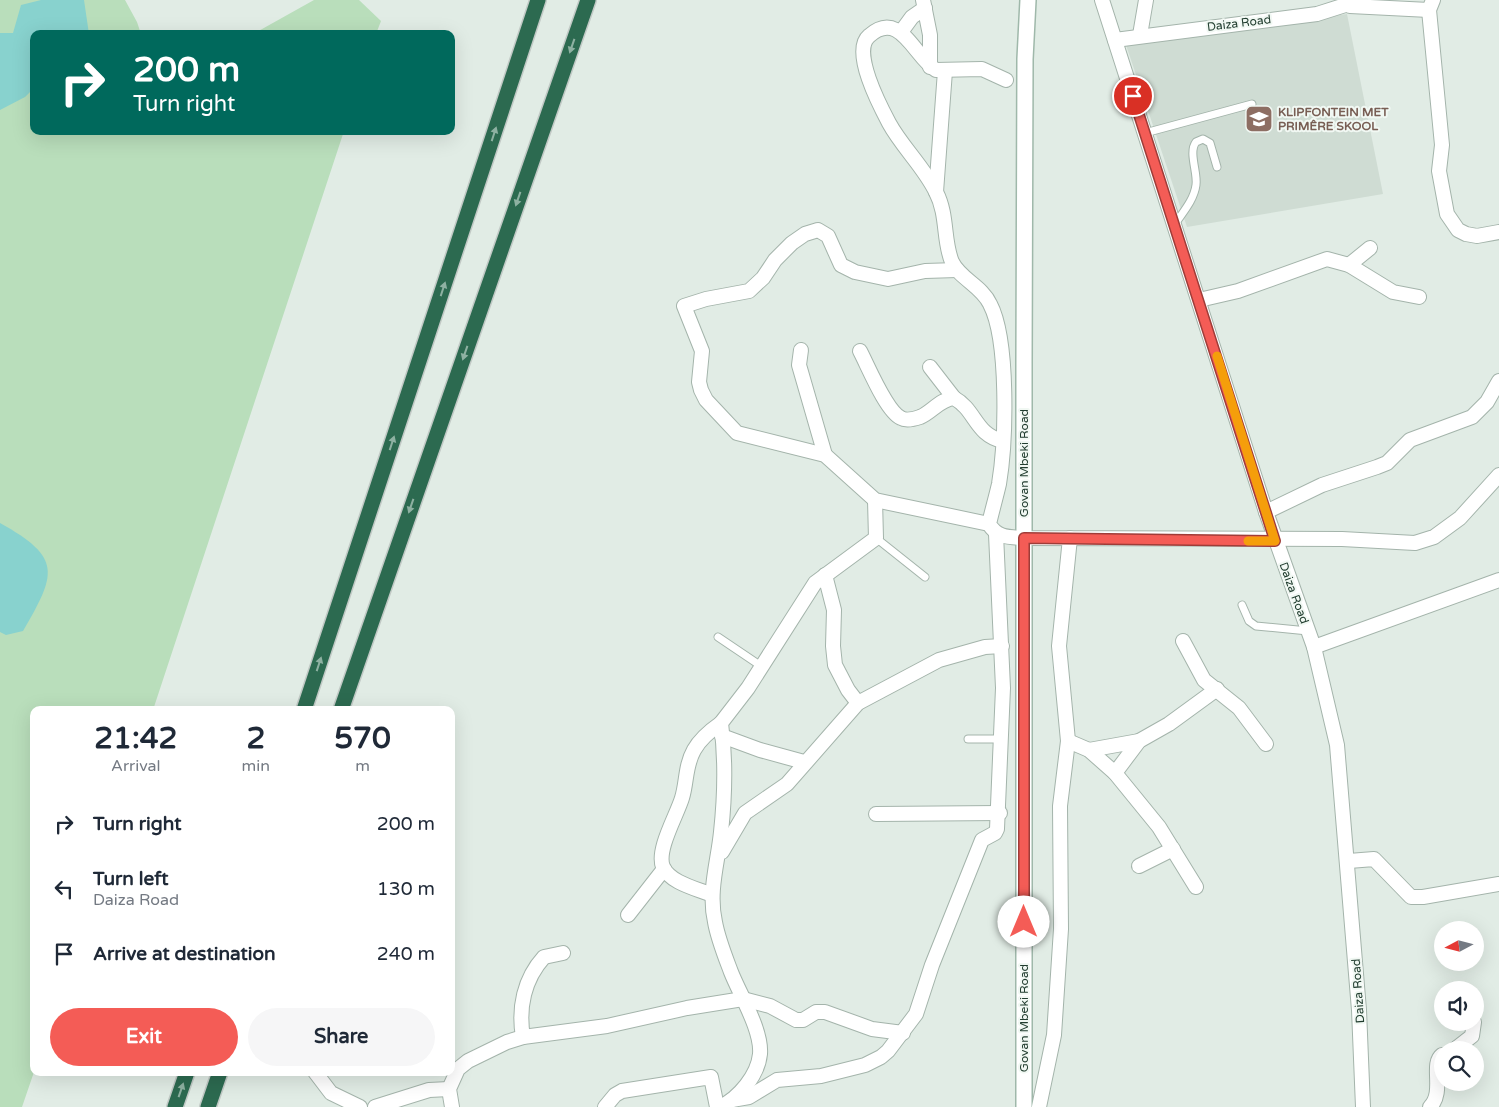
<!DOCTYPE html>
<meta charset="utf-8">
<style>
:root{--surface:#fff;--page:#f6f6f7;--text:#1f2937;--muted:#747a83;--accent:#f45c56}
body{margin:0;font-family:"Varela Round",sans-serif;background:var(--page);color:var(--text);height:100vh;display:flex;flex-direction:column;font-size:19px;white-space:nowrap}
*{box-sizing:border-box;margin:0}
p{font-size:16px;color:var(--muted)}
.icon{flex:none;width:28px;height:28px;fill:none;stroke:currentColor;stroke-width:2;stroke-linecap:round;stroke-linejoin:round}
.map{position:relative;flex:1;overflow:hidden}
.details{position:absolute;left:30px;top:706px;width:425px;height:370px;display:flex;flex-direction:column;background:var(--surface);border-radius:10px;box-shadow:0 5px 20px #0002}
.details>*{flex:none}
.hud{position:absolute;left:30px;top:30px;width:425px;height:105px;border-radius:10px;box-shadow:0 5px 20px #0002;background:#00695c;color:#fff;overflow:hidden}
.needle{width:32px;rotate:263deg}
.buttons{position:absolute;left:1434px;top:921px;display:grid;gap:10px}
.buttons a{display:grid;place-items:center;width:50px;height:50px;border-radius:50%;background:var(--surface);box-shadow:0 5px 20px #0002;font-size:25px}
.pin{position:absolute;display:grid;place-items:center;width:42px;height:42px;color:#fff;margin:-21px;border:2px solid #fff;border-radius:50%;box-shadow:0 1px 5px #0007}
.me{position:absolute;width:55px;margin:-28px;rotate:0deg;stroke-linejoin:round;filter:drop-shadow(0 0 4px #0008)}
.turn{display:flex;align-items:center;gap:18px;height:105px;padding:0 20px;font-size:22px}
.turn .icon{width:65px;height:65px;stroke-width:2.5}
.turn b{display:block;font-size:35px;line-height:42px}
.eta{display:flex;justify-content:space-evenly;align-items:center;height:85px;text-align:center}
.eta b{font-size:30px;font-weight:800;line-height:35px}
.primary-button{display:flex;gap:10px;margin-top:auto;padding:10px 20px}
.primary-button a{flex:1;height:58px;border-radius:30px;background:var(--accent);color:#fff;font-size:20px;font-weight:800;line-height:58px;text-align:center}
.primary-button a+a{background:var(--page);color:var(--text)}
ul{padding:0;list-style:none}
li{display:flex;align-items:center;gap:15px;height:65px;padding:0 20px}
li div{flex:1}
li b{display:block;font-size:19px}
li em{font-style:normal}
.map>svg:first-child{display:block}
</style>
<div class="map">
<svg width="1499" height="1107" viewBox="0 0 1499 1107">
<rect width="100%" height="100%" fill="#e1ece5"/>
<polygon fill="#cfdcd3" points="1347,14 1383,194 1187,227 1126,45"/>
<g fill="#b9debb">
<polygon points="0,0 125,0 137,22 141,34 34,34 34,131 344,131 153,710 34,710 34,1072 22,1107 0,1107"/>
<polygon points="314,0 359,0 381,21 376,34 253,34"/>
</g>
<g fill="#88d2ce">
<polygon points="41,0 84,0 89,34 34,34 34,88 25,97 0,110 0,33 13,33 21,5"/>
<path d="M 0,523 C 63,558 56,574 23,631 L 6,635 L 0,632 Z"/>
</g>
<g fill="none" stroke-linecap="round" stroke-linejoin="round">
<defs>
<g id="service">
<polyline points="1145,133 1252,104"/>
<path d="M 1175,224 C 1183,212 1194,200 1196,185 C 1198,173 1188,152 1196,142 L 1203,139 L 1210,143 L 1217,167"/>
<polyline points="876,538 925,577"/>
<polyline points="1242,605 1249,621 1256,626 1308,631"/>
<polyline points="718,637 761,666"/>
<polyline points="968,739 1002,739"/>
</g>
<g id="minor">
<polyline points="923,0 930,35 930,67"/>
<polyline points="1102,0 1266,512 1314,647 1337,745 1359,1010 1363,1107"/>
<polyline points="1433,0 1429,10 1442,145 1439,171 1447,214 1458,230 1466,234 1477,236 1499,232"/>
<polyline points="1350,6 1429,10"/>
<polyline points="901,32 912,17 925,8"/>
<polyline points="1140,35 1146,0"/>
<polyline points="1115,40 1317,14 1361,0"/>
<path d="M 1006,80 L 982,69 L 936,70 C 915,58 900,8 869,36 C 851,51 880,106 889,123 C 902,147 924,167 936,192 C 948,215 943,241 952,262 C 960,279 982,286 990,304 C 1009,340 1006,442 999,484 C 996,497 992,511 989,524 C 997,538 1009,537 1024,538 L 1342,539 L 1415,543 L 1434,537 L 1460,518 L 1499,475"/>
<polyline points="936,192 945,71"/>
<polyline points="1349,265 1370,248"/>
<polyline points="957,270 925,271 888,279 855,272 841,265 828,236 818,230 805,234 792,243 775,260 763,278 749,291 706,299 684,306 702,351 699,382 701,390 706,400 737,433 825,455 875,500 989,524"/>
<polyline points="1199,300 1238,291 1327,259 1349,265 1393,292 1419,297"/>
<polyline points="801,350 799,365 825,455"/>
<path d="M 860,351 C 868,366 886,411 901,418 C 906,421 914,419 920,417 C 932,412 940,399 954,398 C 976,410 975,435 1003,441"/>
<polyline points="930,367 954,398"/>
<polyline points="1266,512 1322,485 1377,467 1387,463 1410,440 1472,417 1487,402 1499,381"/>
<polyline points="825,575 834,610 833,646 835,665 848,690 858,703"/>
<polyline points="1183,641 1204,680 1239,708 1266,744"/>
<polyline points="1314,647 1499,580"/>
<polyline points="722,736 760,750 804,762"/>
<polyline points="1068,741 1089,750 1115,773 1159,827 1196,887"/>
<polyline points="1089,750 1139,741"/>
<polyline points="1115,773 1139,741 1169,724 1217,689"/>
<polyline points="876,814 1000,813"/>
<polyline points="722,852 745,813 787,784 858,703 939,660 985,647 1002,646"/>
<polyline points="1349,861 1374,859 1411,897 1423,897 1499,884"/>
<polyline points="1139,866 1173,849"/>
<path d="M 712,895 C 698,889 670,883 663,867 C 656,850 677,815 682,798 C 687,782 685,766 694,750 C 700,739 711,730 721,723"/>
<polyline points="628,915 664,869"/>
<path d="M 523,1037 C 518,1008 524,979 544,957 L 563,953"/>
<polyline points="1454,1050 1472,1036 1474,1022"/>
<polyline points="315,1072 331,1093 360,1107"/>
<polyline points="732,1100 749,1097 777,1080 821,1076 865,1065 881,1057 888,1051 916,1014 932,965 982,840 995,833 997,829 1003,688 996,534"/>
<polyline points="375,1107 429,1090 449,1089"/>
<polyline points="452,1107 449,1089 458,1069 468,1061 507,1042 523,1037 607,1026 687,1008 743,999 770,1006 796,1020 803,1020 816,1012 825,1012 872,1029 903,1033"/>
<polyline points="605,1107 615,1095 622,1091 711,1077 717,1107"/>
<path d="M 720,1107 C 739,1098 758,1075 760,1054 C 762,1030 740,995 731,972 C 725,956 718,939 715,922 C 708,891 718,862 721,832 C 725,795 726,760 721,723 L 748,688 L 815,583 L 876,538 L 875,500"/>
<polyline points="1039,1107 1054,1035 1061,929 1060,806 1068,741 1059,646 1070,538"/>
<path d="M 1430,1107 C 1445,1092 1430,1064 1442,1055"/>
</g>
<polyline id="secondary" points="1024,1107 1024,363 1025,59 1028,0"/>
<g id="motorway">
<polyline points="304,710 538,0"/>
<polyline points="341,710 588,0"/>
<polyline points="175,1107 187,1072"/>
<polyline points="208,1107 220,1072"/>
</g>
</defs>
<use href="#service" stroke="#a4b4ab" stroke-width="9"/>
<use href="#minor" stroke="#a4b4ab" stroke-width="16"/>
<use href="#secondary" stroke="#9fb8aa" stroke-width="18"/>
<use href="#motorway" stroke="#c1c9c5" stroke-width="18"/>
<use href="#service" stroke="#fff" stroke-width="7"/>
<use href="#minor" stroke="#fff" stroke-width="14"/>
<use href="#secondary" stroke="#fff" stroke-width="15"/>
<use href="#motorway" stroke="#2c6a50" stroke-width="15"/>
</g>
<defs><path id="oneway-solid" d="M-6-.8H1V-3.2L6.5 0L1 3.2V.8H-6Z" transform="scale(1.25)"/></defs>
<g fill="#8eb1a2">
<use href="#oneway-solid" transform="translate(572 46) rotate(109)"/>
<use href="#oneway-solid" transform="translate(494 134) rotate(-72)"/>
<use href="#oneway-solid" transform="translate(518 199) rotate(109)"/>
<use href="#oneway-solid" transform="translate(443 289) rotate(-72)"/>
<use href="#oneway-solid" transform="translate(465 353) rotate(109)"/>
<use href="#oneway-solid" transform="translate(392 443) rotate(-72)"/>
<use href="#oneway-solid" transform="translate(411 506) rotate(109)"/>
<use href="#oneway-solid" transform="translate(319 664) rotate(-72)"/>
<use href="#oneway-solid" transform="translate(181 1090) rotate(-71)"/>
</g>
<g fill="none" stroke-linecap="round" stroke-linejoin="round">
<defs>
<polyline id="route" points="1024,922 1024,538 1275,541 1133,96"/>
</defs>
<use href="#route" stroke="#9f3c38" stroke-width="12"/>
<use href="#route" stroke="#f45c56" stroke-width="9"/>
<polyline stroke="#f59e0b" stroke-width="9" points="1217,356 1275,541 1248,541"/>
</g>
<defs>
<symbol id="school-square" viewBox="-11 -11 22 22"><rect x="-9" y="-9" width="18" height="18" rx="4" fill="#8d6e63" stroke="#f1f8f3"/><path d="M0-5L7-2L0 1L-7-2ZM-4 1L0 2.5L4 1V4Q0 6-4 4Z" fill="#fff"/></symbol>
</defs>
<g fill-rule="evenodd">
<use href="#school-square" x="1243" y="103" width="32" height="32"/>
</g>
<g text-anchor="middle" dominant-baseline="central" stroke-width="4" stroke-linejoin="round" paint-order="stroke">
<g font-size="12" fill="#213d2f" stroke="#f1f8f3">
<text transform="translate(1239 23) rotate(-7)">Daiza Road</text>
<text transform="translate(1024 463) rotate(-90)">Govan Mbeki Road</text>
<text transform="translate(1294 593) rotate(70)">Daiza Road</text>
<text transform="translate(1358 991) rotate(-94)">Daiza Road</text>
<text transform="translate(1024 1018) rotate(-90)">Govan Mbeki Road</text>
</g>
<g font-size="12" font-weight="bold" fill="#785e54" stroke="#f1f8f3" text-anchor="start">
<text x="1278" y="112">KLIPFONTEIN MET<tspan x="1278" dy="14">PRIMÊRE SKOOL</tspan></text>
</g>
</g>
</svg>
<div class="buttons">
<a><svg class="needle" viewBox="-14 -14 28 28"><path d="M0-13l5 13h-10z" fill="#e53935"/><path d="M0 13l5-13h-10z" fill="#747a83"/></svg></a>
<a><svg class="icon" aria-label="sound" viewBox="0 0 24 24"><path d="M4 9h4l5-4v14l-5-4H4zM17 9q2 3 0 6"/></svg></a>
<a><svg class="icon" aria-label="search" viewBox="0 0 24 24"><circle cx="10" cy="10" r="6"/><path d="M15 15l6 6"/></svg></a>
</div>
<div class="pin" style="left:1133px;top:96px;background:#d93025"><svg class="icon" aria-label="arrive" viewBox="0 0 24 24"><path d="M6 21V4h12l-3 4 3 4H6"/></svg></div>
<svg class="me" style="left:1024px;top:922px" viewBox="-20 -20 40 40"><circle r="19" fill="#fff"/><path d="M0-13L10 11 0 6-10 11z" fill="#f45c56"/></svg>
<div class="hud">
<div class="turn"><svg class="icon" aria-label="right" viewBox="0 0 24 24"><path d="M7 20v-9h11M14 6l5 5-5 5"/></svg><div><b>200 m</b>Turn right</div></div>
</div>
<section class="details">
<div class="eta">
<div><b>21:42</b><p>Arrival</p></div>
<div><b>2</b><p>min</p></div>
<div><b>570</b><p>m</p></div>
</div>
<ul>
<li><svg class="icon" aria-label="right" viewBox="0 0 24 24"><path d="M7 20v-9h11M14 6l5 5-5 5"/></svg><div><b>Turn right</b></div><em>200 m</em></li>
<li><svg class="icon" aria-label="left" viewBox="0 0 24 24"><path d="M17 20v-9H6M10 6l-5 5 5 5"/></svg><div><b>Turn left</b><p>Daiza Road</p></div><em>130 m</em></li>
<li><svg class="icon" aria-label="arrive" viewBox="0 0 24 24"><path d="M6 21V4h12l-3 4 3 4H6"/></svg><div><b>Arrive at destination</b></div><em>240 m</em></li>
</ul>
<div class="primary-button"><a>Exit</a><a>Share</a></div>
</section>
</div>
